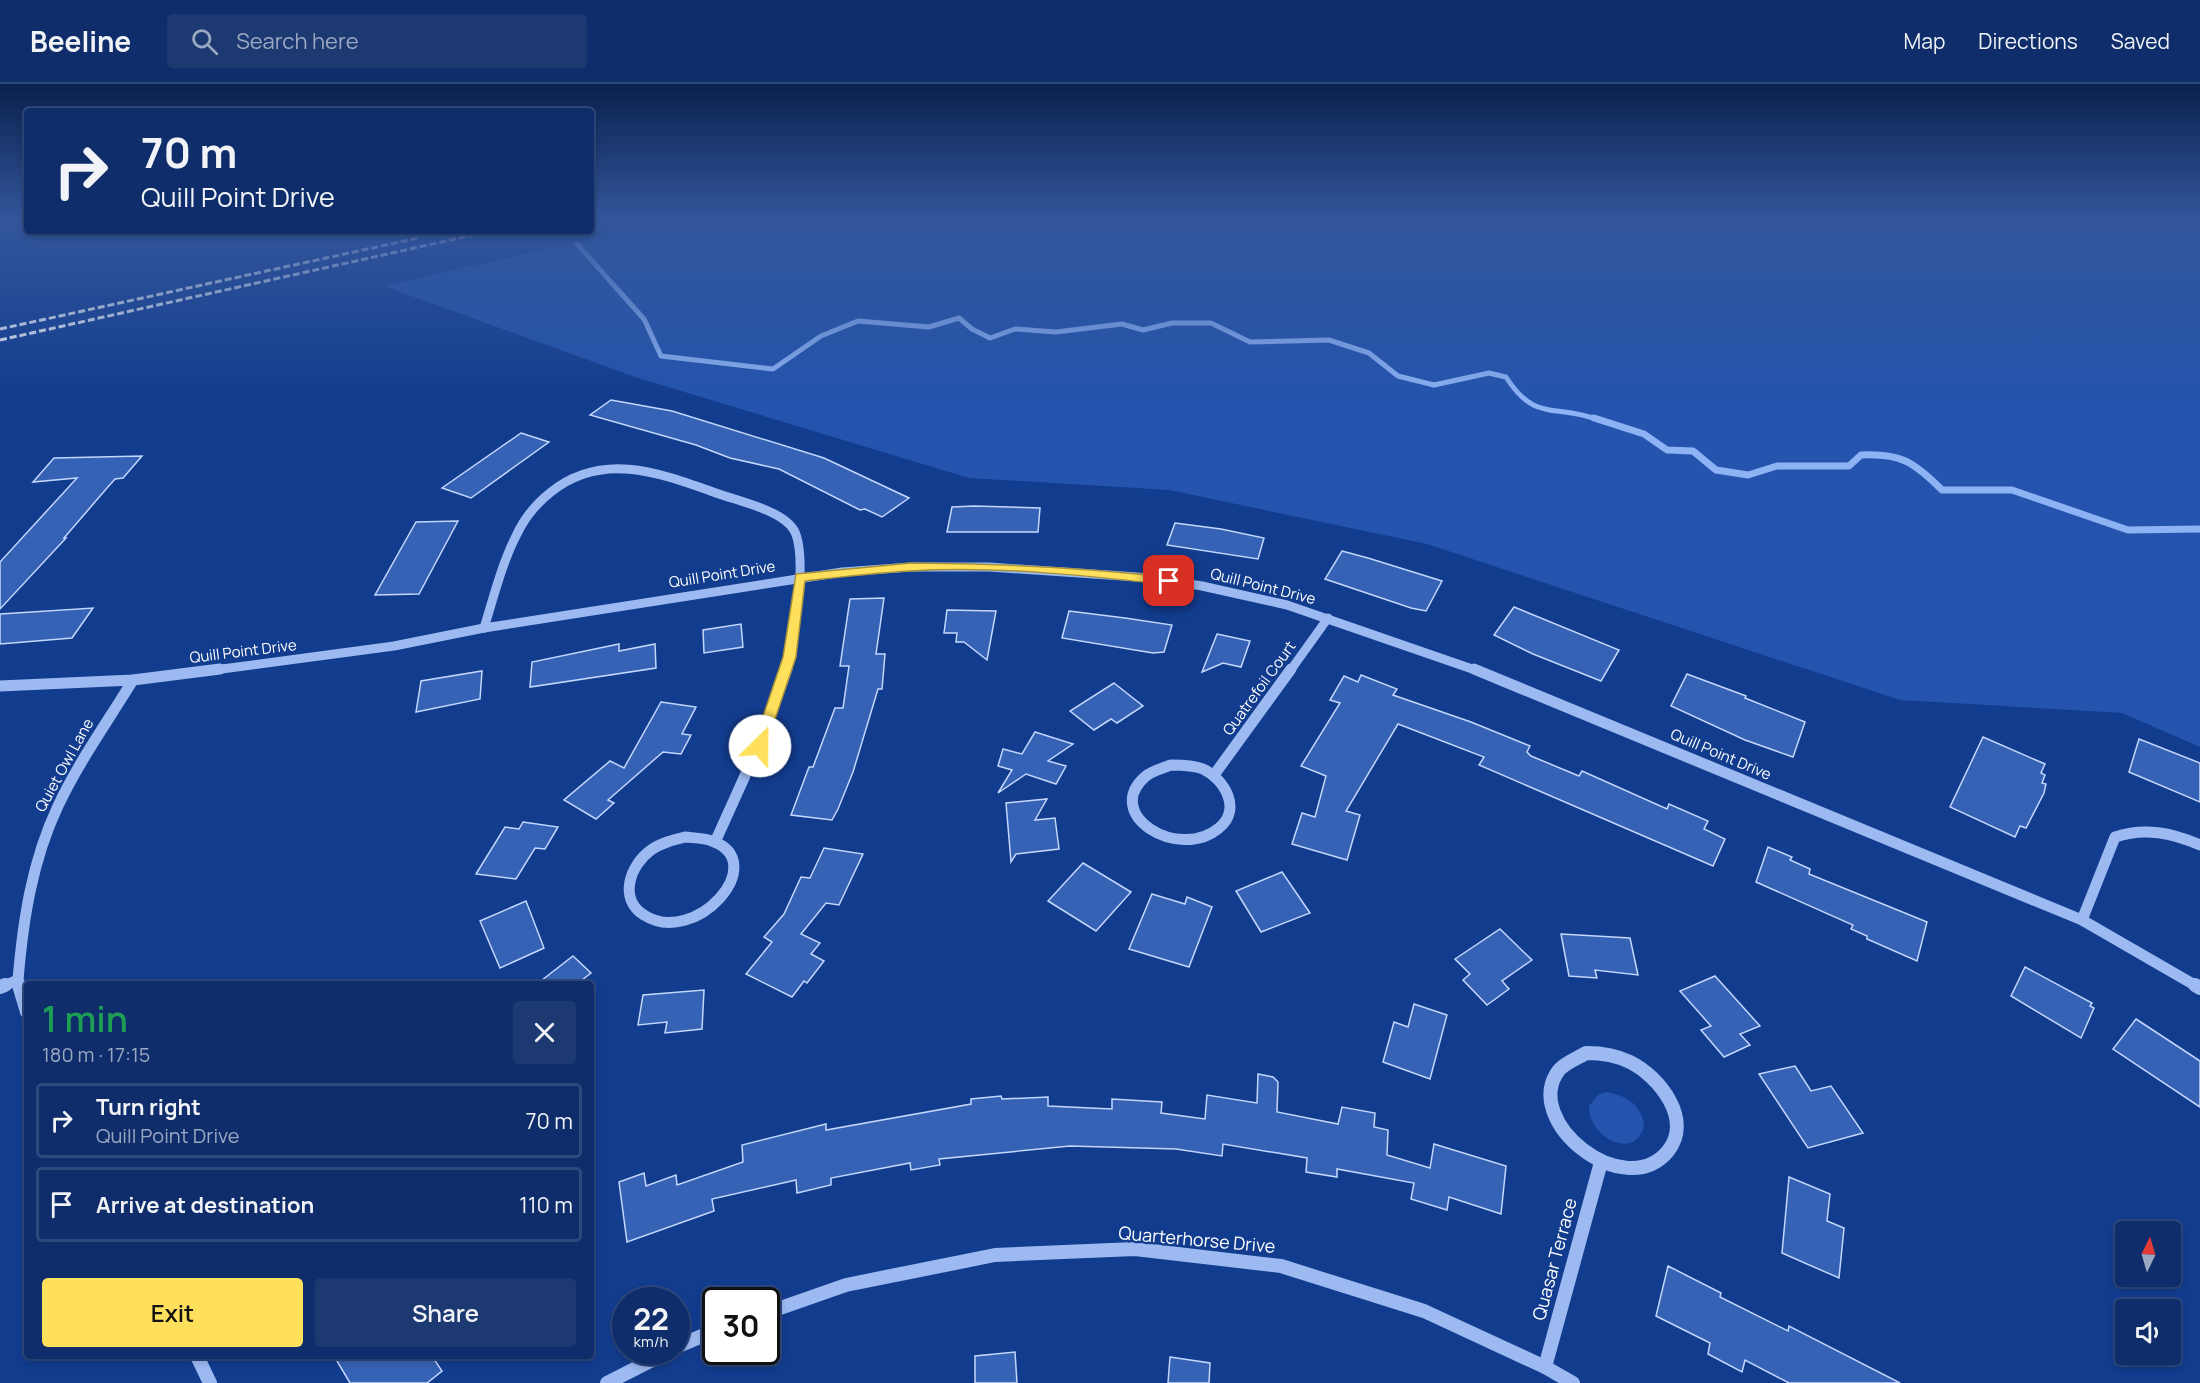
<!DOCTYPE html>
<meta charset="utf-8">
<style>
:root{--surface:#0e2d6a;--page:#1c3972;--text:#f1f3f6;--muted:#9ba8c1;--line:#2e497e;--accent:#ffe05c}
body{margin:0;font-family:Manrope,sans-serif;background:var(--page);color:var(--text);height:100vh;display:flex;flex-direction:column;font-size:22px;white-space:nowrap}
*{box-sizing:border-box;margin:0}
p{font-size:20px;color:var(--muted)}
.icon{flex:none;width:33px;height:33px;fill:none;stroke:currentColor;stroke-width:2;stroke-linecap:round;stroke-linejoin:round}
.map{position:relative;flex:1;overflow:hidden}
.panel{position:absolute;left:24px;top:897px;width:570px;height:378px;display:flex;flex-direction:column;background:var(--surface);border-radius:6px;box-shadow:0 3px 9px #0003,0 0 0 2px var(--line)}
.panel>*{flex:none}
.top-card{position:absolute;left:24px;top:24px;width:570px;height:126px;border-radius:6px;box-shadow:0 3px 9px #0003,0 0 0 2px var(--line);background:#0e2d6a;color:var(--text);overflow:hidden}
.needle{width:39px;rotate:5deg}
.fabs{position:absolute;left:2115px;top:1137px;display:grid;gap:12px}
.fabs a{display:grid;place-items:center;width:66px;height:66px;border-radius:6px;background:var(--surface);box-shadow:0 3px 9px #0003,0 0 0 2px var(--line);font-size:30px}
.speed{position:absolute;left:612px;top:1203px;display:flex;gap:12px;font-size:30px;font-weight:700;text-align:center}
.speed>*{display:grid;place-content:center;width:78px;height:78px;border-radius:50%;background:var(--surface);box-shadow:0 3px 9px #0003,0 0 0 2px var(--line);line-height:1}
.speed small{font-size:15px;font-weight:400}
.speed .limit{border:3px solid #111;border-radius:9px;background:#fff;color:#111}
.pin{position:absolute;display:grid;place-items:center;width:51px;height:51px;color:#fff;margin:-26px;border-radius:12px;box-shadow:0 3px 9px #0006}
.me{position:absolute;width:66px;margin:-33px;rotate:23deg;stroke-linejoin:round;filter:drop-shadow(0 0 4px #0008)}
.turn{display:flex;align-items:center;gap:21px;height:126px;padding:0 18px;font-size:27px}
.turn .icon{width:78px;height:78px;stroke-width:2.5}
.turn b{display:block;font-size:42px;line-height:51px}
.round{display:grid;place-items:center;flex:none;width:63px;height:63px;border-radius:6px;background:var(--page)}
.headline{display:flex;align-items:center;justify-content:space-between;height:102px;padding:0 18px}
h1{font-size:36px;font-weight:600;line-height:45px;color:#1e9e55}
.button{display:flex;gap:12px;margin-top:auto;padding:12px 18px}
.button a{flex:1;height:69px;border-radius:6px;background:var(--accent);color:#111;font-size:24px;font-weight:600;line-height:69px;text-align:center}
.button a+a{background:var(--page);color:var(--text)}
ul{padding:0;list-style:none}
li{display:flex;align-items:center;gap:18px;height:75px;margin:0 12px 9px;padding:0 6px;border:3px solid var(--line);border-radius:6px}
li div{flex:1}
li b{display:block;font-size:22px}
li em{font-style:normal}
header{display:flex;align-items:center;gap:36px;box-sizing:border-box;height:84px;padding:0 30px;background:var(--surface);border-bottom:2px solid var(--line)}
header strong{font-size:28px}
nav{display:flex;gap:33px;margin-inline-start:auto;font-size:21px}
.search{width:420px;height:54px;background:var(--page);display:flex;align-items:center;gap:15px;box-sizing:border-box;padding:0 21px;border-radius:6px;color:var(--muted);font-size:22px}
.map>svg:first-child{display:block}
</style>
<header>
<strong>Beeline</strong>
<div class="search"><svg class="icon" aria-label="search" viewBox="0 0 24 24"><circle cx="10" cy="10" r="6"/><path d="M15 15l6 6"/></svg>Search here</div>
<nav><a>Map</a><a>Directions</a><a>Saved</a></nav>
</header>
<div class="map">
<svg width="2200" height="1299" viewBox="0 0 2200 1299">
<rect width="100%" height="100%" fill="#123c8e"/>
<g fill="#2454ad">
<polygon points="678,135 2200,135 2200,663 2122,629 1900,616 1427,460 1169,406 969,394 638,294 384,202"/>
<path d="M 1606,1008 C 1626,1011 1642,1021 1644,1042 C 1635,1078 1588,1053 1589,1022 L 1598,1011 Z"/>
</g>
<g fill="none" stroke-linecap="round" stroke-linejoin="round">
<path stroke="#8db3f5" stroke-width="5" d="M 577,160 L 644,235 L 661,272 L 773,285 L 821,252 L 858,237 L 929,243 L 959,234 L 972,245 L 990,254 L 1015,245 L 1056,248 L 1122,240 L 1143,246 L 1172,239 L 1211,239 L 1250,258 L 1329,256 L 1369,269 L 1398,292 L 1434,301 L 1489,289 L 1506,293 C 1536,340 1556,319 1598,336"/>
<path stroke="#8db3f5" stroke-width="7" d="M 1594,334 L 1644,350 L 1667,366 L 1693,367 L 1716,386 L 1748,391 L 1777,382 L 1849,382 L 1861,371 C 1901,369 1914,378 1942,406 L 2012,406 L 2128,446 L 2200,445"/>
</g>
<g fill="#3662b5" stroke="#c3d7fc" stroke-width="1.5">
<polygon points="611,316 672,327 824,374 909,414 882,433 865,425 860,426 779,385 730,374 696,361 590,331"/>
<polygon points="521,349 549,358 471,414 442,404"/>
<polygon points="142,372 123,394 115,395 107,404 64,454 66,454 0,525 0,478 77,394 33,398 54,374"/>
<polygon points="974,422 1040,424 1038,448 947,448 952,423"/>
<polygon points="458,437 419,510 375,511 416,438"/>
<polygon points="1175,439 1221,445 1264,454 1258,475 1167,461"/>
<polygon points="1342,467 1368,474 1442,497 1426,527 1411,524 1325,495"/>
<polygon points="884,514 876,570 885,570 882,605 878,605 853,688 838,725 832,736 791,731 809,683 813,683 835,624 843,624 849,582 840,582 850,515"/>
<polygon points="1514,523 1619,566 1601,597 1533,570 1494,551"/>
<polygon points="93,524 72,554 0,560 0,530"/>
<polygon points="947,526 996,527 987,576 964,558 956,558 957,549 944,549"/>
<polygon points="1069,527 1125,534 1172,541 1164,568 1153,569 1062,554"/>
<polygon points="741,540 743,563 704,569 703,546"/>
<polygon points="1217,550 1250,557 1241,583 1223,579 1202,588"/>
<polygon points="619,560 619,567 655,560 656,584 530,603 532,578"/>
<polygon points="482,587 480,615 416,628 421,597"/>
<polygon points="1687,590 1746,612 1745,614 1805,638 1793,673 1745,656 1671,622"/>
<polygon points="1361,591 1397,605 1393,611 1471,638 1530,662 1527,668 1531,672 1579,692 1582,687 1667,725 1669,720 1708,737 1704,745 1725,755 1713,782 1479,681 1484,673 1398,640 1346,727 1360,731 1347,776 1292,760 1302,729 1315,733 1326,692 1301,682 1340,619 1330,616 1344,592 1358,598"/>
<polygon points="1114,599 1143,622 1117,639 1111,635 1094,646 1070,627"/>
<polygon points="661,618 696,623 682,650 691,651 681,670 663,668 608,716 614,719 596,735 564,716 610,677 624,684"/>
<polygon points="1035,648 1073,660 1048,677 1066,682 1056,700 1026,690 998,709 1012,686 998,682 1003,665 1022,670"/>
<polygon points="1983,653 2045,680 2041,689 2045,691 2042,699 2046,700 2044,709 2026,744 2020,742 2015,753 1950,723"/>
<polygon points="2139,655 2200,679 2200,718 2129,688"/>
<polygon points="1047,715 1035,736 1055,734 1059,765 1016,770 1011,778 1006,719"/>
<polygon points="523,738 558,743 545,765 535,764 516,795 476,790 505,743 519,745"/>
<polygon points="1768,763 1792,773 1790,776 1810,785 1809,790 1927,838 1917,877 1867,855 1867,852 1851,845 1853,841 1756,798"/>
<polygon points="824,764 863,770 839,821 826,819 801,850 820,859 811,870 824,877 807,899 804,897 792,913 746,890 772,858 764,853 784,830 801,793 810,794"/>
<polygon points="1083,779 1131,808 1096,847 1048,817"/>
<polygon points="1282,788 1310,829 1261,848 1236,807"/>
<polygon points="1152,810 1185,820 1187,813 1212,823 1189,883 1129,865"/>
<polygon points="526,817 544,864 500,884 480,837"/>
<polygon points="1500,845 1532,876 1502,897 1509,905 1487,921 1463,896 1470,890 1455,875"/>
<polygon points="1561,850 1630,854 1638,891 1595,886 1597,894 1569,892"/>
<polygon points="573,872 591,889 577,900 537,900"/>
<polygon points="2025,883 2092,919 2090,922 2094,924 2081,954 2011,912"/>
<polygon points="1715,892 1760,942 1740,950 1750,961 1724,973 1701,946 1711,942 1680,907"/>
<polygon points="704,906 702,945 665,949 667,938 638,941 643,911"/>
<polygon points="1414,920 1447,931 1430,995 1383,978 1394,938 1408,943"/>
<polygon points="2136,935 2200,977 2200,1023 2113,965"/>
<polygon points="1795,982 1811,1007 1831,1002 1863,1049 1808,1064 1759,990"/>
<polygon points="1258,990 1273,993 1278,998 1277,1028 1338,1040 1342,1023 1375,1029 1374,1043 1388,1046 1387,1071 1430,1084 1434,1060 1506,1082 1501,1130 1449,1113 1447,1126 1411,1115 1414,1099 1337,1085 1337,1093 1306,1088 1307,1074 1223,1060 1222,1072 1176,1065 1070,1062 939,1075 940,1081 911,1086 910,1079 831,1094 831,1101 797,1109 796,1096 712,1115 714,1127 627,1158 619,1098 644,1089 646,1102 676,1091 677,1101 743,1078 742,1061 826,1040 826,1046 971,1020 971,1015 1001,1012 1002,1015 1048,1013 1048,1022 1112,1025 1112,1015 1162,1018 1161,1029 1205,1035 1207,1011 1257,1019"/>
<polygon points="1789,1093 1830,1110 1827,1137 1844,1144 1839,1194 1782,1169"/>
<polygon points="1668,1182 1721,1209 1720,1213 1788,1247 1789,1242 1900,1299 1789,1299 1745,1276 1742,1288 1708,1270 1710,1259 1656,1232"/>
<polygon points="1015,1268 1017,1299 975,1299 975,1272"/>
<polygon points="334,1272 432,1272 442,1287 427,1299 350,1299"/>
<polygon points="1170,1273 1210,1279 1209,1299 1168,1299"/>
</g>
<g fill="none" stroke-linecap="round" stroke-linejoin="round">
<g stroke="#9cbaf1" stroke-width="9">
<path d="M 484,544 C 494,512 502,479 517,450 C 525,433 537,419 551,408 C 604,366 662,390 719,410 C 739,417 785,427 795,448 C 807,475 795,557 786,587"/>
<polyline points="207,587 394,562 484,544 842,488 911,483 989,483 1152,494 1202,502 1287,521 1478,587"/>
<polyline points="1290,587 1328,534"/>
</g>
<g stroke="#9cbaf1" stroke-width="11">
<polyline points="1474,585 2082,836 2198,903"/>
<polyline points="0,602 133,596 220,585"/>
<path d="M 1171,681 C 1181,681 1193,681 1203,685 C 1225,695 1242,726 1219,744 C 1178,778 1101,730 1146,692 C 1152,687 1163,684 1171,681 Z"/>
<polyline points="1214,691 1291,585"/>
<path d="M 685,753 C 694,754 704,754 712,757 C 772,778 695,864 644,831 C 618,815 630,781 651,766 C 661,759 673,756 685,753 Z"/>
<polyline points="716,756 762,654 787,585"/>
<path d="M 2082,836 L 2115,753 C 2145,743 2172,749 2200,761"/>
<polyline points="1,903 18,896"/>
<path d="M 20,903 L 18,896 C 23,836 32,777 58,722 C 78,679 108,637 133,596"/>
</g>
<g stroke="#9cbaf1" stroke-width="14">
<polyline points="19,901 27,928"/>
<polyline points="2195,901 2200,904"/>
<polyline points="0,903 5,901"/>
<path d="M 1586,969 C 1601,969 1616,971 1630,978 C 1660,993 1693,1036 1668,1067 C 1625,1120 1520,1037 1559,986 C 1565,979 1578,974 1586,969 Z"/>
<polyline points="766,1229 846,1201 995,1171 1135,1165 1281,1182 1424,1227 1545,1283 1573,1299"/>
<polyline points="676,1263 716,1246"/>
<polyline points="197,1272 210,1299"/>
<polyline points="1545,1283 1601,1078"/>
<polyline points="607,1299 668,1268"/>
</g>
<g stroke="#fff" stroke-width="3" stroke-dasharray="7 3" stroke-linecap="butt">
<polyline points="0,245 418,154"/>
<polyline points="0,256 491,147"/>
</g>
</g>
<linearGradient id="sky" x2="0" y2="1"><stop stop-color="#0a214e"/><stop offset="0.43" stop-color="#33569b"/><stop offset="1" stop-color="#33569b" stop-opacity="0"/></linearGradient>
<rect width="2200" height="317" fill="url(#sky)"/>
<path fill="#ffe05c" stroke="#a6923c" stroke-width="1.5" d="M 911,479 C 998,479 1083,484 1169,493 L 1175,497 L 1169,501 C 1083,491 996,482 910,487 C 875,489 840,493 805,497 L 796,573 L 766,662 L 764,665 L 755,665 L 753,662 L 783,573 L 796,490 Z"/>
<g text-anchor="middle" dominant-baseline="central" stroke-width="4.5" stroke-linejoin="round" paint-order="stroke">
<g font-size="15" fill="#fff" stroke="#123c8e">
<text transform="translate(722 490) rotate(-9)">Quill Point Drive</text>
<text transform="translate(1263 502) rotate(14)">Quill Point Drive</text>
<text transform="translate(243 567) rotate(-7)">Quill Point Drive</text>
<text transform="translate(1259 604) rotate(-54)">Quatrefoil Court</text>
<text transform="translate(1721 670) rotate(23)">Quill Point Drive</text>
<text transform="translate(64 681) rotate(-61)">Quiet Owl Lane</text>
</g>
<g font-size="18" fill="#fff" stroke="#123c8e">
<text transform="translate(1197 1155) rotate(5)">Quarterhorse Drive</text>
<text transform="translate(1554 1175) rotate(-75)">Quasar Terrace</text>
</g>
</g>
</svg>
<div class="fabs">
<a><svg class="needle" viewBox="-14 -14 28 28"><path d="M0-13l5 13h-10z" fill="#e53935"/><path d="M0 13l5-13h-10z" fill="#9ba8c1"/></svg></a>
<a><svg class="icon" aria-label="sound" viewBox="0 0 24 24"><path d="M4 9h4l5-4v14l-5-4H4zM17 9q2 3 0 6"/></svg></a>
</div>
<div class="speed"><div>22<small>km/h</small></div><div class="limit">30</div></div>
<div class="pin" style="left:1169px;top:497px;background:#d93025"><svg class="icon" aria-label="arrive" viewBox="0 0 24 24"><path d="M6 21V4h12l-3 4 3 4H6"/></svg></div>
<svg class="me" style="left:760px;top:662px" viewBox="-20 -20 40 40"><circle r="19" fill="#fff"/><path d="M0-13L10 11 0 6-10 11z" fill="#ffe05c"/></svg>
<div class="top-card">
<div class="turn"><svg class="icon" aria-label="right" viewBox="0 0 24 24"><path d="M7 20v-9h11M14 6l5 5-5 5"/></svg><div><b>70 m</b>Quill Point Drive</div></div>
</div>
<section class="panel">
<div class="headline"><div><h1>1 min</h1><p>180 m · 17:15</p></div><a class="round"><svg class="icon" aria-label="close" viewBox="0 0 24 24"><path d="M6 6l12 12M18 6L6 18"/></svg></a></div>
<ul>
<li><svg class="icon" aria-label="right" viewBox="0 0 24 24"><path d="M7 20v-9h11M14 6l5 5-5 5"/></svg><div><b>Turn right</b><p>Quill Point Drive</p></div><em>70 m</em></li>
<li><svg class="icon" aria-label="arrive" viewBox="0 0 24 24"><path d="M6 21V4h12l-3 4 3 4H6"/></svg><div><b>Arrive at destination</b></div><em>110 m</em></li>
</ul>
<div class="button"><a>Exit</a><a>Share</a></div>
</section>
</div>
